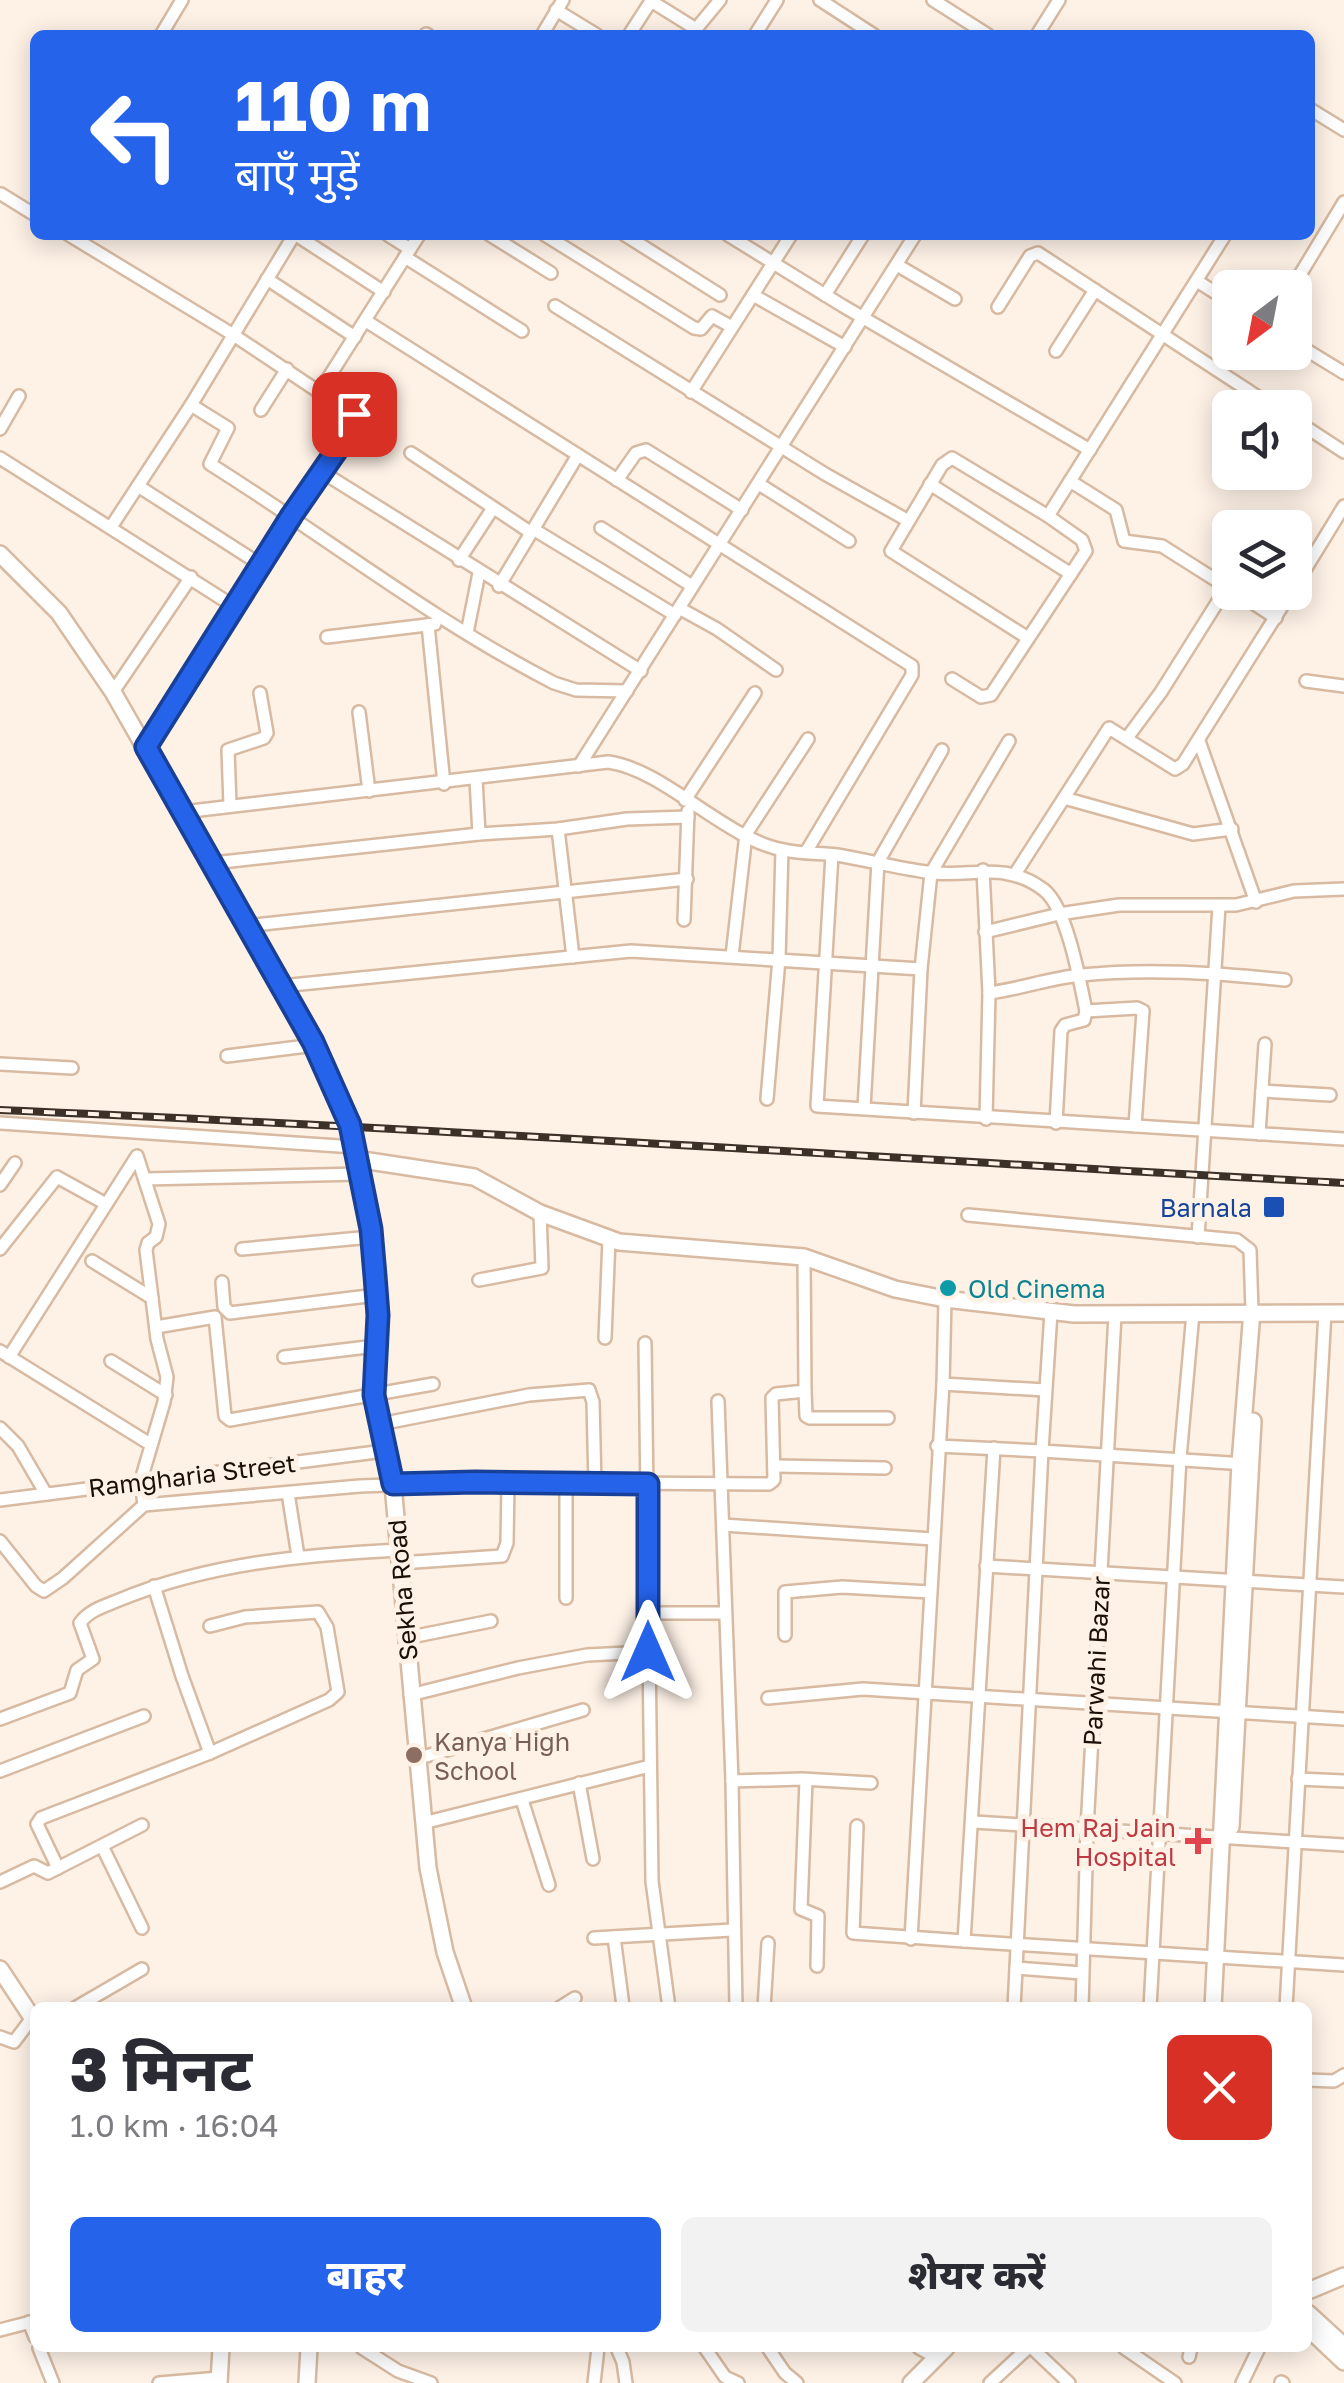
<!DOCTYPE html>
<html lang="hi">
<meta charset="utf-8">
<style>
:root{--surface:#fff;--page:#f2f2f3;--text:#2b2b33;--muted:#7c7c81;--accent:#2563eb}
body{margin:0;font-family:"Golos Text","Noto Sans Devanagari",sans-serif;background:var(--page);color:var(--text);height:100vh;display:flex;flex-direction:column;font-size:38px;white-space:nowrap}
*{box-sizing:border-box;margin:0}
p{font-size:32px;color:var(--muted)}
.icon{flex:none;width:55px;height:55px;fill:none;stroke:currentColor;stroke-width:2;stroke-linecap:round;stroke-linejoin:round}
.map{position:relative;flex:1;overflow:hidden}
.side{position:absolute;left:30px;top:2002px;width:1282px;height:350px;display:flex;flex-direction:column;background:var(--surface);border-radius:15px;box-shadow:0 5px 25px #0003}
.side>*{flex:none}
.hud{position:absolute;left:30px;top:30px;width:1285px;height:210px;border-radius:15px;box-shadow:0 5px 25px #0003;background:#2563eb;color:#fff;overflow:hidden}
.needle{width:65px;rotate:212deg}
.fabs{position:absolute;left:1212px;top:270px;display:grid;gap:20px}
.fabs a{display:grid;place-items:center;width:100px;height:100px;border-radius:15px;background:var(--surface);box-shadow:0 5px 25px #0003;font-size:50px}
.pin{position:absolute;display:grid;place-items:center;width:85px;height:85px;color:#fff;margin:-42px;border-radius:20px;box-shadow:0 5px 15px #0006}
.me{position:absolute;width:110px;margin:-55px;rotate:0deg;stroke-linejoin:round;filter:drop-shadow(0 0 8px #0008)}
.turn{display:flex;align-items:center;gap:35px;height:210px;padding:0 40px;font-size:45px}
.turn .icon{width:130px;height:130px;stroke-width:2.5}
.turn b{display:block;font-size:70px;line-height:85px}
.round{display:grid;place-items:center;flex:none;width:105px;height:105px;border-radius:15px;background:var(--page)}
.overview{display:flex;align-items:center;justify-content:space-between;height:170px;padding:0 40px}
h1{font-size:60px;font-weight:800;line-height:75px}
.action{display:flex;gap:20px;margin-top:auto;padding:20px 40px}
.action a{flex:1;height:115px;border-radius:15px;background:var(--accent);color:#fff;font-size:40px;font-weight:800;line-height:115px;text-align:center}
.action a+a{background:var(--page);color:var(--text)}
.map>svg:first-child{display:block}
</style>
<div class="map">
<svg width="1344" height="2383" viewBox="0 0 1344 2383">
<rect width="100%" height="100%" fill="#fef2e7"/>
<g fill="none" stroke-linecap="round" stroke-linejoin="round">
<defs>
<g id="minor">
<polyline points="820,0 874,35"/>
<polyline points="933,0 988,35"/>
<polyline points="556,10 597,35"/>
<polyline points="426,34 428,35"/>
<polyline points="161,35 182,0"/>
<polyline points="542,35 563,0"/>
<polyline points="629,35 651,1 696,29 720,0"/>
<polyline points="755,35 777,0"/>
<polyline points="1037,35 1059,0"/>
<polyline points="1310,109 1344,130"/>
<polyline points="1,194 35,215"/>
<polyline points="69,235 232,334 355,416 352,428 292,515 146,747"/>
<polyline points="296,235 384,292"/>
<polyline points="388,235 410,249"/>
<polyline points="490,235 551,273"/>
<polyline points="545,235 694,328 701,329 712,316 732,327"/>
<polyline points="625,235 720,295"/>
<polyline points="728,235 843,306 1090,450"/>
<polyline points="405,257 522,331"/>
<polyline points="897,265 955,299"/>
<polyline points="267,279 355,337"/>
<polyline points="1197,281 1230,302"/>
<polyline points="1292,288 1344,202"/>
<polyline points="753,295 845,347"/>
<polyline points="825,295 863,235"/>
<polyline points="555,306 825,474 907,520"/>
<polyline points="998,307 1030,256 1038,253 1275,408"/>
<polyline points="366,321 912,666 912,675 806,852"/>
<polyline points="1295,343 1344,373"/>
<polyline points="1056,351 1095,290"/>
<polyline points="320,391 419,235"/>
<polyline points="691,392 791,235"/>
<path d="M 191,405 L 228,428 L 210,464 C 325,536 433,621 554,683 L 576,690 L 627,691"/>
<polyline points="261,410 287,369"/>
<polyline points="1295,420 1344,452"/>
<polyline points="0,429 19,396"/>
<polyline points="411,453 530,532"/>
<polyline points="0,458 235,607"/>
<polyline points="322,472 641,671"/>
<polyline points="617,480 636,453 646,450 742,510"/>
<polyline points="1070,481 1116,510 1124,541 1162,546 1230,589"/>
<polyline points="759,484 849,541"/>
<polyline points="930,484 1071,574"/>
<polyline points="138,486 261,565"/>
<polyline points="1048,516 1225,235"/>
<polyline points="111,527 191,405 294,235"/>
<polyline points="601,528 692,586"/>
<polyline points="533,529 675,615"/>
<polyline points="459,560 493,508"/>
<polyline points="499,586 578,455"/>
<polyline points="1295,586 1344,506"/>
<polyline points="1236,592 1276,618"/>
<polyline points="679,608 717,629 776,670"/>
<polyline points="428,625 444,784"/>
<polyline points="467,633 479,573"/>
<polyline points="327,637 435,624"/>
<polyline points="952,679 981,697 991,695 1086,551 1082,540 1048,516 952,458 942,465 891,551 1028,638"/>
<polyline points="1306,681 1344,686"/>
<polyline points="113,692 191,577"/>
<polyline points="359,712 369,791"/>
<polyline points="1127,738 1161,692 1227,587"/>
<polyline points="1199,741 1256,902"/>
<polyline points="579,766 915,235"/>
<polyline points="476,779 479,834"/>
<polyline points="1064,798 1193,834 1232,829"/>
<polyline points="685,800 755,693"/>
<polyline points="230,805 228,750 264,738 267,733 260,693"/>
<path d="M 183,812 L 608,762 C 664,769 726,840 784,850 C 801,854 819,853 837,855 C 867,860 897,868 927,872 C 969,879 1003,859 1044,890 C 1067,908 1080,982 1086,1011 L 1084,1020 L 1065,1025 L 1061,1031 L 1056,1123"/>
<polyline points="558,829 573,957"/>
<polyline points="832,855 817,1106 1344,1139"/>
<polyline points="213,863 479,834 558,829 627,819 688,817"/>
<polyline points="983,870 989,993 986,1119"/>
<polyline points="1015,874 1109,728 1175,769 1183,764 1291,592"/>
<polyline points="684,920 688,811"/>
<polyline points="245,926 687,879"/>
<polyline points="985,932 1059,914 1119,905 1236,905 1294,891 1344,889"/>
<polyline points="732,956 746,834 808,739"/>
<polyline points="281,986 631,951 921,969"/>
<path d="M 989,993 C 1020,989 1050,978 1081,975 C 1149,968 1217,973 1285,980"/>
<polyline points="1086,1011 1137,1008 1143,1011 1135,1126"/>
<polyline points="227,1056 315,1045"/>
<polyline points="0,1064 72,1068"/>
<polyline points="1262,1091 1330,1095"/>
<polyline points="767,1099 779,959 782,850"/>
<polyline points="864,1108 878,862 942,750"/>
<polyline points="914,1113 921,969 931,873 1009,741"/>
<polyline points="0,1123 354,1147"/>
<polyline points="1259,1134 1265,1044"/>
<polyline points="145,1179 359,1174"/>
<polyline points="0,1185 15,1163"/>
<polyline points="968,1215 1237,1240 1250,1250 1252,1311"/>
<polyline points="1198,1237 1219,906"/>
<polyline points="0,1249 57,1177 106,1204"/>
<polyline points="242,1249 371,1237"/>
<polyline points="92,1261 152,1298"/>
<polyline points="479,1280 542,1268 540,1213"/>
<polyline points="222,1282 224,1307 230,1313 376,1295"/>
<polyline points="945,1299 943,1384 1045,1390"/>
<polyline points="1051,1312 1042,1451 1246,1464"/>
<polyline points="156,1327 215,1317 225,1416 230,1420 433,1384"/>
<polyline points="605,1338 609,1239"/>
<polyline points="645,1343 652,1881 669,2008"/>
<polyline points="0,1351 150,1444"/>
<polyline points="9,1357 137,1156 159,1224 156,1237 148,1243 146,1250 157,1339 167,1377 164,1402 141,1480 144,1505"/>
<polyline points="284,1357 376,1346"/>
<polyline points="111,1361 166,1395"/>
<polyline points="805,1391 806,1416 810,1418 888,1418"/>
<polyline points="718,1401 732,1781 736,2008"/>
<polyline points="380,1424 529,1395 589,1390 593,1402 595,1485"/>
<polyline points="0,1428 18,1446 46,1494"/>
<polyline points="937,1446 1042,1451 1014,2008"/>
<polyline points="776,1466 885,1468"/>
<polyline points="288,1493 298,1556"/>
<polyline points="0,1500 384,1451"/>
<polyline points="723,1525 933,1539"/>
<polyline points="0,1541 36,1586 44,1591 63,1578 144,1505 360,1486 475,1482 769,1484 774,1480 772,1398 776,1394 805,1391 804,1257"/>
<polyline points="400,1563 502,1556 507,1543 508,1484"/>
<polyline points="986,1566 1344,1587"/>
<polyline points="154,1586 182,1676 210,1753"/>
<polyline points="566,1598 566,1485"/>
<polyline points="649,1613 725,1613"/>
<polyline points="785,1635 785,1592 842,1587 930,1592"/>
<polyline points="406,1638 491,1621"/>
<polyline points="410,1695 518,1668 587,1655 648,1652"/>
<polyline points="768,1698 863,1689 1344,1719"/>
<path d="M 0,1719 L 70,1693 L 77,1670 L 93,1659 L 80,1623 C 89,1610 105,1606 119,1600 C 209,1563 303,1555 399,1550"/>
<polyline points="416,1759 583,1710"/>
<polyline points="0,1771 144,1716"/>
<polyline points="1298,1779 1344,1781"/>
<polyline points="806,1780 801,1909 818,1916 817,1966"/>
<polyline points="732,1781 802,1779 871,1783"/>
<polyline points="579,1783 593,1859"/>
<polyline points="522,1800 549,1885"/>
<polyline points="974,1822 1344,1845"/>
<polyline points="423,1823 650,1766"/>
<polyline points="857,1826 853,1933 964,1941 994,1448"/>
<polyline points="102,1846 142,1928"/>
<polyline points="58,1868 37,1824 41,1818 210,1753 329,1700 338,1692 327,1627 318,1612 245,1617 210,1626"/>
<polyline points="0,1882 34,1866 48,1873 142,1825"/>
<polyline points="614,1937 623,2006"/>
<polyline points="594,1938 732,1930"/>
<polyline points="911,1939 943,1384"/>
<polyline points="964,1941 1344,1965"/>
<polyline points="1016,1968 1082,1973"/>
<polyline points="75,2008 142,1969"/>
<polyline points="559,2008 575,1998"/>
<polyline points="764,2008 768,1943"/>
<polyline points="1082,2008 1087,1829 1115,1315"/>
<polyline points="1150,2008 1180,1458 1193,1313"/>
<polyline points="1286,2008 1325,1312"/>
<polyline points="0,2037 14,2042 32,2018"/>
<polyline points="1308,2080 1334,2081 1344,2075"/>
<polyline points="29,2322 35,2337"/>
<polyline points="0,2330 35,2321"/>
<polyline points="39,2348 53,2383"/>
<polyline points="362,2348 398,2371 431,2383"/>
<polyline points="617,2348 623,2362 626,2383"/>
<polyline points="705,2348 725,2377 738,2383"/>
<polyline points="768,2348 785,2373 797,2383"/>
<polyline points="919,2348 937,2358"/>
<polyline points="1032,2348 1069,2383"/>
<polyline points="1124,2348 1175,2383"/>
<polyline points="1189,2357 1191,2348"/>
<polyline points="1281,2382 1283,2383"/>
<polyline points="159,2383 219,2378"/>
<polyline points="594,2383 598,2348"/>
<polyline points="990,2383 1028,2348"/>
<polyline points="1242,2383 1259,2348"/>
</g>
<g id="tertiary">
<polyline points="0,554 59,613 113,692 313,1042 351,1125 371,1229 378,1315 374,1395 393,1485 428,1868 445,1952 464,2008"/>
<polyline points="356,1159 474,1177 540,1213 619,1242 804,1257 895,1289 945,1299 1074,1314 1344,1313"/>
<polyline points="1231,1827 1253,1421"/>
<polyline points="0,1969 35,2022"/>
<polyline points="1213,2008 1240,1463 1252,1311"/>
<polyline points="1308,2291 1344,2276"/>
<polyline points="1308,2313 1344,2346"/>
<polyline points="1308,2328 1344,2362"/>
<polyline points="219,2383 221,2348"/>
<polyline points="307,2383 309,2348"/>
<polyline points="911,2383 946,2348"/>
</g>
</defs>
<use href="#minor" stroke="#d7baa1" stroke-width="16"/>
<use href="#tertiary" stroke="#d7baa1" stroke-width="20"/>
<use href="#minor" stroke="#fff" stroke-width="11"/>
<use href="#tertiary" stroke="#fff" stroke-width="15"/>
<defs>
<path id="rail" d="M 0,1110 C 448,1129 896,1159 1344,1183"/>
</defs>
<use href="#rail" stroke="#3c3128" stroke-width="8"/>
<use href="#rail" stroke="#fef2e7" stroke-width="4" stroke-dasharray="11" stroke-linecap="butt"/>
</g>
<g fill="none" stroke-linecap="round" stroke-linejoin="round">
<defs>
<polyline id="route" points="354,414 352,428 292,515 146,747 313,1042 350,1125 371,1229 375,1276 378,1315 374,1395 393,1484 475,1482 648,1484 648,1652"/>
</defs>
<use href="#route" stroke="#184099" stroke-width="25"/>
<use href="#route" stroke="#2563eb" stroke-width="18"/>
</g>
<rect fill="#1a4fb4" stroke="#fef2e7" stroke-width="4" x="1262" y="1195" width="24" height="24" rx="5"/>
<circle fill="#0f9aa8" stroke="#fef2e7" stroke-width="4" cx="948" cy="1288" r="10"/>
<circle fill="#8d6e63" stroke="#fef2e7" stroke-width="4" cx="414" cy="1755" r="10"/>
<path fill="#e0444e" stroke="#fef2e7" stroke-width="4" d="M1193 1826h10v10h10v10h-10v10h-10v-10h-10v-10h10z"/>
<g text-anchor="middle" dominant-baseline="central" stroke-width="10" stroke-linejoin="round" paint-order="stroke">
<g font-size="25" fill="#164399" stroke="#fef2e7" text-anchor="end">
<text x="1252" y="1207">Barnala</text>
</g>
<g font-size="25" fill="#0d838f" stroke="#fef2e7" text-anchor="start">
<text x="968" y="1288">Old Cinema</text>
</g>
<g font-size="25" fill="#1a1007" stroke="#fef2e7">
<text transform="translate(192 1475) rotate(-7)">Ramgharia Street</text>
<text transform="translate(402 1590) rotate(-95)">Sekha Road</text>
<text transform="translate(1096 1661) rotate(-87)">Parwahi Bazar</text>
</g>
<g font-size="25" fill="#785e54" stroke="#fef2e7" text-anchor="start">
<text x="434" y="1741">Kanya High<tspan x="434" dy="29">School</tspan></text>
</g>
<g font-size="25" fill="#be3a42" stroke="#fef2e7" text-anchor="end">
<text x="1176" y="1827">Hem Raj Jain<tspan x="1176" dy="29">Hospital</tspan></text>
</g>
</g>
</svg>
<div class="fabs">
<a><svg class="needle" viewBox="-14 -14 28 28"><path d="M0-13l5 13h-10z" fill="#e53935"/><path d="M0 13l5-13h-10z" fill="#7c7c81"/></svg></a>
<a><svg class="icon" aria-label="sound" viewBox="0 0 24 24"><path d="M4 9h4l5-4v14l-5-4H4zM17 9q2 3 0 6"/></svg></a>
<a><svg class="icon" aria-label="layers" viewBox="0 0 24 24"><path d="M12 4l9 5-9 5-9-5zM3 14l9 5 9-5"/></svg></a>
</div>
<div class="pin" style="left:354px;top:414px;background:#d93025"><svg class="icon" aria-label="arrive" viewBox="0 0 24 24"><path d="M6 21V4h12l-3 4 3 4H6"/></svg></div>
<svg class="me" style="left:648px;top:1652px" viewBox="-20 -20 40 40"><path d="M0-17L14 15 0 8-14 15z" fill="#2563eb" stroke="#fff" stroke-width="4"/></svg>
<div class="hud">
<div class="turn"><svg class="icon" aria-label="left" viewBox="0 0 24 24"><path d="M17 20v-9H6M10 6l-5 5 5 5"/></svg><div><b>110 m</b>बाएँ मुड़ें</div></div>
</div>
<section class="side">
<div class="overview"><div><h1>3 मिनट</h1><p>1.0 km · 16:04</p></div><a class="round" style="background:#d93025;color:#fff"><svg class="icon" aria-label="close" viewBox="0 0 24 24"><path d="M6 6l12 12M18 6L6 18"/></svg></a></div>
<div class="action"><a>बाहर</a><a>शेयर करें</a></div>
</section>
</div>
